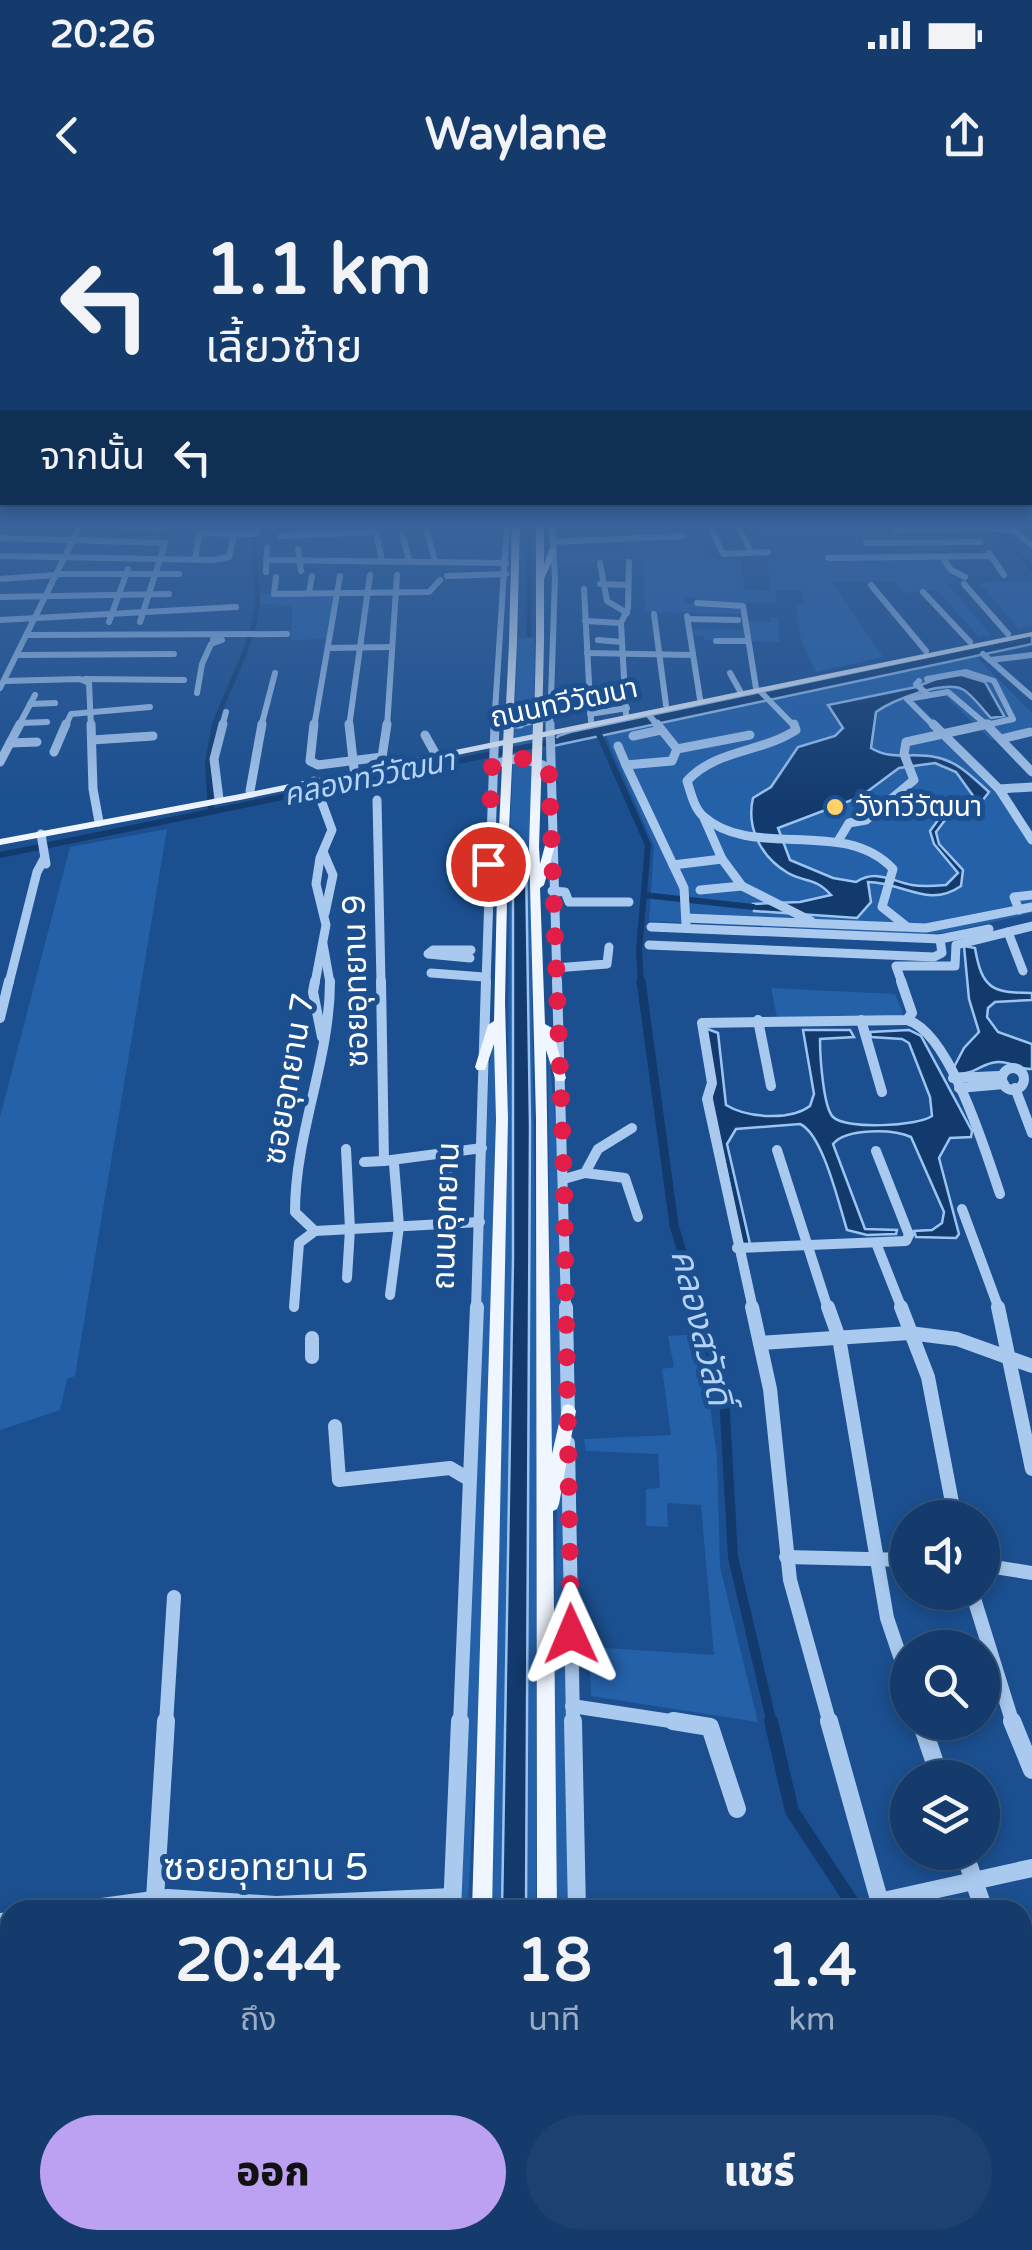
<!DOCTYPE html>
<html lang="th">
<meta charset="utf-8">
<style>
:root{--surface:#143b6b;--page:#1d4271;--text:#f1f3f6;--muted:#9dadc1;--line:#33557e;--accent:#bca0f2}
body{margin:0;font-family:"Varela Round","Noto Sans Thai",sans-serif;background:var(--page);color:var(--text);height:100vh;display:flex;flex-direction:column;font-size:38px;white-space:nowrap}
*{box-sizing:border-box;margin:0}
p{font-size:32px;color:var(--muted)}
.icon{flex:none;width:55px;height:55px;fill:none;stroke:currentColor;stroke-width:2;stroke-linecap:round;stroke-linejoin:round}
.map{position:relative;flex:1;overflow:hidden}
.panel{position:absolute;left:0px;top:1700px;width:1032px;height:350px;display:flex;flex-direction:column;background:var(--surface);border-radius:30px 30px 0 0;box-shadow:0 5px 15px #0003,0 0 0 2px var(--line)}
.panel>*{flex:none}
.guide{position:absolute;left:0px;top:0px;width:1032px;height:305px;box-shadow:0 5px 15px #0003,0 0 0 2px var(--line);background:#143b6b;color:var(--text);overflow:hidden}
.buttons{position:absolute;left:890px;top:1300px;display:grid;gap:20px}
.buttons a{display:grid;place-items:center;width:110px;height:110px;border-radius:50%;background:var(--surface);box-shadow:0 5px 15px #0003,0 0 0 2px var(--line);font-size:50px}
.pin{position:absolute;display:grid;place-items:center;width:85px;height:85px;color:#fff;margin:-42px;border:5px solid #fff;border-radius:50%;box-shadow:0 2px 10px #0007}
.me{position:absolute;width:110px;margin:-55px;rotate:359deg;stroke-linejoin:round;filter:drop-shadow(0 0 8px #0008)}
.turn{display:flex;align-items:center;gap:35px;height:210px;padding:0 40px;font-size:45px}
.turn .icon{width:130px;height:130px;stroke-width:2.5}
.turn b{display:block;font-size:70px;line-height:85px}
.then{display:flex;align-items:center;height:95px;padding:0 40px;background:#0003;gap:20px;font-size:38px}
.eta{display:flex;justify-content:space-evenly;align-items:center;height:170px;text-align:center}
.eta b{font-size:60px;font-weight:800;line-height:70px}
.primary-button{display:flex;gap:20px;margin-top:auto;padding:20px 40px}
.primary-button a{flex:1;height:115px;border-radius:60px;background:var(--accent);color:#111;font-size:40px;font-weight:800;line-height:115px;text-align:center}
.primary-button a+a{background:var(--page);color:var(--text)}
.status{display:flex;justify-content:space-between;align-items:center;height:70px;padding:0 50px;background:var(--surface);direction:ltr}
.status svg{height:28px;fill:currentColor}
header{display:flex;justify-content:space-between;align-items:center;height:130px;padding:0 40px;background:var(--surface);font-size:45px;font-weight:800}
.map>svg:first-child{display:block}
</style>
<div class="status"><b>20:26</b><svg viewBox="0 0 49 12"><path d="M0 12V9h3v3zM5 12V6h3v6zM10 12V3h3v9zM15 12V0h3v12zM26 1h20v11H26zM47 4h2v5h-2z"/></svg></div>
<header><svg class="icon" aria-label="back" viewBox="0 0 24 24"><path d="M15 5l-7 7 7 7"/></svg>Waylane<svg class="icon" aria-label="share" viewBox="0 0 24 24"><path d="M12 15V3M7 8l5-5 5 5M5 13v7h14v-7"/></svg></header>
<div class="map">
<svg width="1032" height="2050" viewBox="0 0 1032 2050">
<rect width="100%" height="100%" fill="#1b4f8f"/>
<g fill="#2461a8">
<polygon points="751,324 890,324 901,336 918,336 922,343 945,343 950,349 931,350 958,382 947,384 991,435 979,437 937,390 904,393 893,381 832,383 883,457 816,472 801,440 796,406 805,403 802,391 775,390 777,403 695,402 695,397 685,397 684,403 737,405 741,414 645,412 643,359 559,365 558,353 689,347 687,338 700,338 708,358 742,359 744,390 770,391 768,360 777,359 771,346 762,345"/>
<polygon points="1032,381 1032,426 1019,429 980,383"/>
<polygon points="261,394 335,394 326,439 291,440 292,405 260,404"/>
<polygon points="771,418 778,418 780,442 705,440 704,436 693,435 692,429 742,430 742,421 771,422"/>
<polygon points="518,438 535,438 530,658 536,1090 536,1710 526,1710 530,925 526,661 521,659 513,661 513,1058 502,1710 491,1710 508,913 509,658"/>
<polygon points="974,455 1032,513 1032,533 991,540 945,496 914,501 989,571 1032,631 1032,713 945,733 924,734 649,721 654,646 606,536"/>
<polygon points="167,629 75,1176 67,1179 60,1210 0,1230 0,917 70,647"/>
<polygon points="771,788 895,794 903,813 901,818 777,817"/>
<polygon points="494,836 498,836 480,1487 468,1700 467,1710 458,1710 489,867"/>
<polygon points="548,845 560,969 562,1210 555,1263 551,1261"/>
<polygon points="700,1134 717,1256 720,1367 758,1522 591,1496 589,1447 714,1455 701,1305 667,1303 668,1327 646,1326 646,1289 660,1288 658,1254 586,1251 584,1239 671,1235 662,1169 674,1167 668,1136"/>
<polygon points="563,1264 570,1710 554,1710 553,1478 557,1302"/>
<polygon points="10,2034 10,2040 418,2040 417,2050 0,2050 0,2036"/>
</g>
<g fill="#123a6d" stroke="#9cc4f0" stroke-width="2.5" fill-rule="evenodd">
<polygon points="1032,435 1032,444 553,546 558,536 570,532"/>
<path d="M 946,475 L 962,475 L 985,482 L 1004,516 L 991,518 C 983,510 972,494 962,489 C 943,480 891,501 876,512 L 871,548 C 892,561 912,552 935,557 C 958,561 973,578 989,592 L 979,605 L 951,612 L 936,632 L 939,644 L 963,670 L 961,686 C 928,709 903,682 868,682 L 871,702 L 857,718 L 754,711 L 753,704 L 800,702 L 831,695 C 815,677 806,683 788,673 C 761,657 746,628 753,598 L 771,587 L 798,547 L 835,536 L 843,528 L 828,505 L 916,487 ZM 935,563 L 956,572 L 974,597 L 963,605 L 946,609 L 930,631 L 934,644 L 958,673 L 946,685 C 935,686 923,687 912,685 C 892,681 876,669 856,682 L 833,678 L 790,660 L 778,628 L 860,597 L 899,568 Z"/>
<polygon points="521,659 526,661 530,925 526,1710 502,1710 513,1058 513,661"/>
<path d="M 964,746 L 975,748 C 982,789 992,793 1032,793 L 1032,800 L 995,802 L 988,808 L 987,817 L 998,832 L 1032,844 L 1032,869 C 1019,870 1011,861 998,862 C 980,863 980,873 957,874 L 953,869 L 964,848 L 979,832 L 969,799 Z"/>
<path d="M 705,828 L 718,833 L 726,905 C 747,918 790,921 810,906 L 814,894 L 803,830 L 850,830 L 854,837 L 820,839 C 820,855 823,907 833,917 C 846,930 918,926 932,916 L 930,897 L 909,843 L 902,839 L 871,837 L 870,832 L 909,830 L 921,836 L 972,931 L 971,937 L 950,938 L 939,958 L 959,1034 L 956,1038 L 916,1037 L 914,1031 L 932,1030 L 942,1023 L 944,1012 L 911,937 C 893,929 846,928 833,944 L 865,1029 L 897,1030 L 896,1034 L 867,1035 L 847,1030 C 839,1005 823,934 800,924 L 736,929 L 727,944 L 750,1044 L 742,1045 L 712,900 Z"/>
</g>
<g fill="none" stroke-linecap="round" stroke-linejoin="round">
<g stroke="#123a6d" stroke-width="5">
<polyline points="529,324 529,435"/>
<polyline points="993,324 1032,369"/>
<path d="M 214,527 C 227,487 251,450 257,408 C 260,381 249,356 255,329"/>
</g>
<g stroke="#123a6d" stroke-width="6">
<polyline points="598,532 648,645 639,750 641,783"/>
<polyline points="211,609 208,562 215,524"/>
<polyline points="0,655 556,541"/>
<polyline points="644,695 753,707"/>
</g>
<polyline stroke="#123a6d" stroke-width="9" points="641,781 674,1025 699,1109"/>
<polyline stroke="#123a6d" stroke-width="10" points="698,1107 724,1196 733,1357 772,1524"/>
<g stroke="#123a6d" stroke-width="14">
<polyline points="771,1521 792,1611 857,1710"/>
<polyline points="945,2040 948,2050"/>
</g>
<g stroke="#a9c9ee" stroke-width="6">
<polyline points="50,324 163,327"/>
<polyline points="709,324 723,354 768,352"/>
<polyline points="737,324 751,352"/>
<polyline points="896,330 1012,329 1032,345"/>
<polyline points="427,331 435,361"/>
<polyline points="402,333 409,360"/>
<polyline points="234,334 256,334 259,324"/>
<polyline points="376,334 382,360"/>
<polyline points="281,336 372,332 374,324"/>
<polyline points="0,338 165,343 140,422"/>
<polyline points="553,342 683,336"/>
<polyline points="866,343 980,342"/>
<polyline points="298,349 301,371"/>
<polyline points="989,353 1004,375"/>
<polyline points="0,356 213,360 229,357 234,334 200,333 195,359"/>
<polyline points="942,357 951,370 965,377"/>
<polyline points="828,358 991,356"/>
<polyline points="266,360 506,363"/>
<polyline points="600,363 607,401 627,413"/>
<polyline points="266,372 267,348"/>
<polyline points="57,374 179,374"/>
<polyline points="447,376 506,374"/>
<polyline points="276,377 274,394 429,392 440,380"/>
<polyline points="0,379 56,375"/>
<polyline points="600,384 628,385"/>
<polyline points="964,384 1008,434"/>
<polyline points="871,385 926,451"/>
<polyline points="584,389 591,521"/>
<polyline points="923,392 970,442"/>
<polyline points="309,393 312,376"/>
<polyline points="0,397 169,394"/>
<polyline points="697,403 743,406 756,488"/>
<polyline points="654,414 666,505"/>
<polyline points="687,416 700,499"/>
<polyline points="688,419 738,420"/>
<polyline points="0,420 236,407"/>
<polyline points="585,421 621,423"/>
<polyline points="109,422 128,369"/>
<polyline points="27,435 287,434"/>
<polyline points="598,440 622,442"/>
<polyline points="716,441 748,441"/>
<polyline points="328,448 392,447"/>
<polyline points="587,453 693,455"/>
<polyline points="983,454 1032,497"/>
<polyline points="17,455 174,454"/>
<polyline points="990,460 1032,455"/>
<polyline points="730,473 740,491"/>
<polyline points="85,479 184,480"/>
<polyline points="927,479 966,472 994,481 1013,519 977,527"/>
<polyline points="4,481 80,479 89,483 91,527"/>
<polyline points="919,481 916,484 928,495"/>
<polyline points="0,488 81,324"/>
<polyline points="760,491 795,527"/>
<polyline points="197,493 202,464 211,444 222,440 213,439"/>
<polyline points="30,504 55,503"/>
<polyline points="495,514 517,525 547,518"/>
<polyline points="590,514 627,508"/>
<polyline points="626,514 621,423 628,408 629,362"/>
<polyline points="648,514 659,527"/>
<polyline points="20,523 47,522"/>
<polyline points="18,527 35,495"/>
<polyline points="65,527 71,514 150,507"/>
<polyline points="222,527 226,512"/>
<polyline points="261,527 275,473"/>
<polyline points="314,527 340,376"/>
<polyline points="349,527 370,375"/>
<polyline points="387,527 397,375"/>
<polyline points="494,527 507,324"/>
<polyline points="550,527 555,379 552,324"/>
<polyline points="935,527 907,499 948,492 989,527"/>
</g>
<g stroke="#a9c9ee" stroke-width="9">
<polyline points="91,524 93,589 99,622"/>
<polyline points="314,524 310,561 318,565 382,557 387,524"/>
<polyline points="349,524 354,569"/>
<polyline points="516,524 520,524"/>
<polyline points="550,524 557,783"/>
<polyline points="657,524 677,549 672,561 626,565 684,688 686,724"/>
<path d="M 794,524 L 796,530 C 761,553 716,549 687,581 C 691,593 694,608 703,616 C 753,661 843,616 893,669 L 882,707 L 906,726"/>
<polyline points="933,524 999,589 1032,640"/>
<polyline points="986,524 1032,572"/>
<polyline points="425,535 435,553"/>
<polyline points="633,536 661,530"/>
<polyline points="1001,539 1030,532"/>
<polyline points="92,540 153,536"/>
<polyline points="10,543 37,542"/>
<polyline points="618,546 626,565"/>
<polyline points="677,549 750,535"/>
<polyline points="54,552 66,524"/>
<polyline points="0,562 20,524"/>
<polyline points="498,563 519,558 543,565"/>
<polyline points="314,581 332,630 320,658 316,684 326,725 315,783"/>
<polyline points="999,589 1032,587"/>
<polyline points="250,591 262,524"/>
<polyline points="219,599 214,559 223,524"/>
<polyline points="377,600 381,783"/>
<polyline points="41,634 46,664"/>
<polyline points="838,641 849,623 866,620 914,580 904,554 906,542 988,524"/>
<polyline points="324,654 333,675 325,713"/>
<polyline points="722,659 742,686 811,721"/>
<polyline points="673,665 722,659 704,618"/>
<polyline points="700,690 742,686"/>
<polyline points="552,691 565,692 569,702 629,702"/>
<polyline points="1019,710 1014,697 1032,695"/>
<polyline points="686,718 926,728 1032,707"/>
<polyline points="651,727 940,739"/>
<polyline points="1008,732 1023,771"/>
<polyline points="323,744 330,783"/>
<polyline points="649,745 934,757 942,753 940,739 989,729"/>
<polyline points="470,758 428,754 433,750 471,750"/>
<polyline points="555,768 607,764 609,747"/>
<polyline points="431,773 484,777"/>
<polyline points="9,783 37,672 44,659"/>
<polyline points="486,783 495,524"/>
<polyline points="902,783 896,766 955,766 956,745 1032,726"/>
</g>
<g stroke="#a9c9ee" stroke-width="10">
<polyline points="315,781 313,792 322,837"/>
<path d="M 330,781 C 330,860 295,933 295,1012 L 315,1031 L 480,1022"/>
<polyline points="381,781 384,961 482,948"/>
<polyline points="557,781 566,1109"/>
<polyline points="0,818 9,781"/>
<polyline points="758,820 771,886"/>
<polyline points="861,820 882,892"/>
<path d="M 907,820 C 950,832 986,953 1000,994"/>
<circle cx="1013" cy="879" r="11"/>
<polyline points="953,878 999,876"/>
<polyline points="959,888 1004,884"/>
<polyline points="1015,888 1032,933"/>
<polyline points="346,949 350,1029 347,1078"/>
<polyline points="777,950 828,1109"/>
<polyline points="364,962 384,961"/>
<polyline points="585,973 625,978 638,1017"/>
<polyline points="564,979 585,973 598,949 632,928"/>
<polyline points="962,1009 999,1109"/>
<polyline points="876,1043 902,1109"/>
<polyline points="737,1048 906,1041 909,1035 876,951"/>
<polyline points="442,1086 448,959"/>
<polyline points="390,1095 399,1026 394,964"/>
<polyline points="294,1107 299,1043 315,1031"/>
<polyline points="476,1109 486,781"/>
<polyline points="753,1109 707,899 712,883 702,823 907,820 912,813 901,781"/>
</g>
<g stroke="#a9c9ee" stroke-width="14">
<polyline points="566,1107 568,1219"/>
<polyline points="752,1107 770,1189 790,1380 830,1524"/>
<polyline points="828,1107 839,1138 887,1418 908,1480"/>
<polyline points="901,1107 928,1177 955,1318"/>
<polyline points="998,1107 1032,1269"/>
<polyline points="312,1138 312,1157"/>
<polyline points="760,1143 909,1133 957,1139 1032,1166"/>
<polyline points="335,1226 339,1280 450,1268 467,1278"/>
<polyline points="568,1243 573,1524"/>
<polyline points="786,1357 908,1360"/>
<polyline points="982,1365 1032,1373"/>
<polyline points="972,1392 1013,1524"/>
<polyline points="572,1506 690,1524"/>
<polyline points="166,1524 174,1397"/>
<polyline points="460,1524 477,1107"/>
</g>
<g stroke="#a9c9ee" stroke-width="18">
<polyline points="573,1521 577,1710"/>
<polyline points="673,1521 710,1527 737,1609"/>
<polyline points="829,1521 882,1710"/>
<polyline points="1012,1521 1032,1570"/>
<polyline points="921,1522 940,1578"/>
<polyline points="964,1652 984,1710"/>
<polyline points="155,1699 166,1521"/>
<polyline points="879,1702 1032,1668"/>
<polyline points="80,1710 168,1698 276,1705 452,1697"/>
<polyline points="452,1710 460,1521"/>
<polyline points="0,1722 10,1721"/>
<polyline points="1022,1814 1032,1839"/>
<polyline points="440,2040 440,2050"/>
<polyline points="585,2040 585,2050"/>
</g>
<g fill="#f0f6ff" fill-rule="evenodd">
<polygon points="512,324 520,324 517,442 513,444 509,442"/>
<polygon points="536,324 544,324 544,364 550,348 557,350 544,379 544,441 540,443 536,441"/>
<polygon points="1032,432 1032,436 240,600 0,645 0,639 240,594"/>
<polygon points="551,639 556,642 544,685 540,688 545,824 552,828 566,878 564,881 556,881 546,850 552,1254 563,1206 568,1204 573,1206 576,1211 559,1304 557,1309 553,1311 557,1710 537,1710 536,919 529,647 534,644 539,647 540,664 546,642"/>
<polygon points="503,647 508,650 505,802 508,919 492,1710 472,1710 496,919 494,844 485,870 477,870 475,867 488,825 494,821 498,650"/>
<polygon points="462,2040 486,2040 485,2050 461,2050"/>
<rect x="537" y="2040" width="24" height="10"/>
</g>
<g stroke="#f0f6ff" stroke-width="8">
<polyline points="509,527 513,442"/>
<polyline points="538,527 540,441"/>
</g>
<g stroke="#f0f6ff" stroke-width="10">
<polyline points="534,647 538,524"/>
<polyline points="503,650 509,524"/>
</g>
</g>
<linearGradient id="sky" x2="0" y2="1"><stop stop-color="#0f2b4f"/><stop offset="0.53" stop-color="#39639b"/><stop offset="1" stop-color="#39639b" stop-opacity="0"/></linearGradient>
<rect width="1032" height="611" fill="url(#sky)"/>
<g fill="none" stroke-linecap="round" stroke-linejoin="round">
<path stroke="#e11d48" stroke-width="18" stroke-dasharray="0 32.4" d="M 488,664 L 492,567 C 510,556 534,554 549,572 L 564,979 L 571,1434"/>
</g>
<circle fill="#ffd166" stroke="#1b4f8f" stroke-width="4" cx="835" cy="607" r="10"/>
<g text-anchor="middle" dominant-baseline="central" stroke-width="10" stroke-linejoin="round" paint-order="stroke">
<g font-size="28" fill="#fff" stroke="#1b4f8f">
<text transform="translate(564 503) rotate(-12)">ถนนทวีวัฒนา</text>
</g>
<g font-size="28" fill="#fff" stroke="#1b4f8f" text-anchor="start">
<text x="855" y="607">วังทวีวัฒนา</text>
</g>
<g font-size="30" font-style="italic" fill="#b5d3f5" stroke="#1b4f8f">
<text transform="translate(369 578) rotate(-12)">คลองทวีวัฒนา</text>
</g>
<g font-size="32" fill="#fff" stroke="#1b4f8f">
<text transform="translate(356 781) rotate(-91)">ซอยอุทยาน 9</text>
<text transform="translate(289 879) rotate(-80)">ซอยอุทยาน 7</text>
<text transform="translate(446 1016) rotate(-88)">ถนนอุทยาน</text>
</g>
<g font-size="35" font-style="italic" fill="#b5d3f5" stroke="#1b4f8f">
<text transform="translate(701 1127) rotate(76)">คลองสวัสดิ์</text>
</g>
<g font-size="38" fill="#fff" stroke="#1b4f8f">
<text x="266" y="1668">ซอยอุทยาน 5</text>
</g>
</g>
</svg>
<div class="buttons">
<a><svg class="icon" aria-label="sound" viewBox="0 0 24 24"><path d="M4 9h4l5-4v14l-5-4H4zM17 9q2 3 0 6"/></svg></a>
<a><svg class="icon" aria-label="search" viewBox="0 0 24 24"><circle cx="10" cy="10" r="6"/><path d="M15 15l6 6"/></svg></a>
<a><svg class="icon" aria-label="layers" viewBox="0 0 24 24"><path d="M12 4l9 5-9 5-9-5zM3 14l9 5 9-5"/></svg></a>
</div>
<div class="pin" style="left:488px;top:664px;background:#d93025"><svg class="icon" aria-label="arrive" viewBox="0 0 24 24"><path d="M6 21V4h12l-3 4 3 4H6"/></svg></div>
<svg class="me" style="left:571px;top:1434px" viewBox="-20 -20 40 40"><path d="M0-17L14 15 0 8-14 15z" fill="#e11d48" stroke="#fff" stroke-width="4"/></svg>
<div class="guide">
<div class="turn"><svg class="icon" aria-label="left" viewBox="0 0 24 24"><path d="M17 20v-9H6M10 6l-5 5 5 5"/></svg><div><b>1.1 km</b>เลี้ยวซ้าย</div></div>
<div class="then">จากนั้น<svg class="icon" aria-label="left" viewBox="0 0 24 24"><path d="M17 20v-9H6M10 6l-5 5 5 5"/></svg></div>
</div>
<section class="panel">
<div class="eta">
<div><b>20:44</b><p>ถึง</p></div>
<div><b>18</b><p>นาที</p></div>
<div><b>1.4</b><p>km</p></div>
</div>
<div class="primary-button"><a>ออก</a><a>แชร์</a></div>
</section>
</div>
